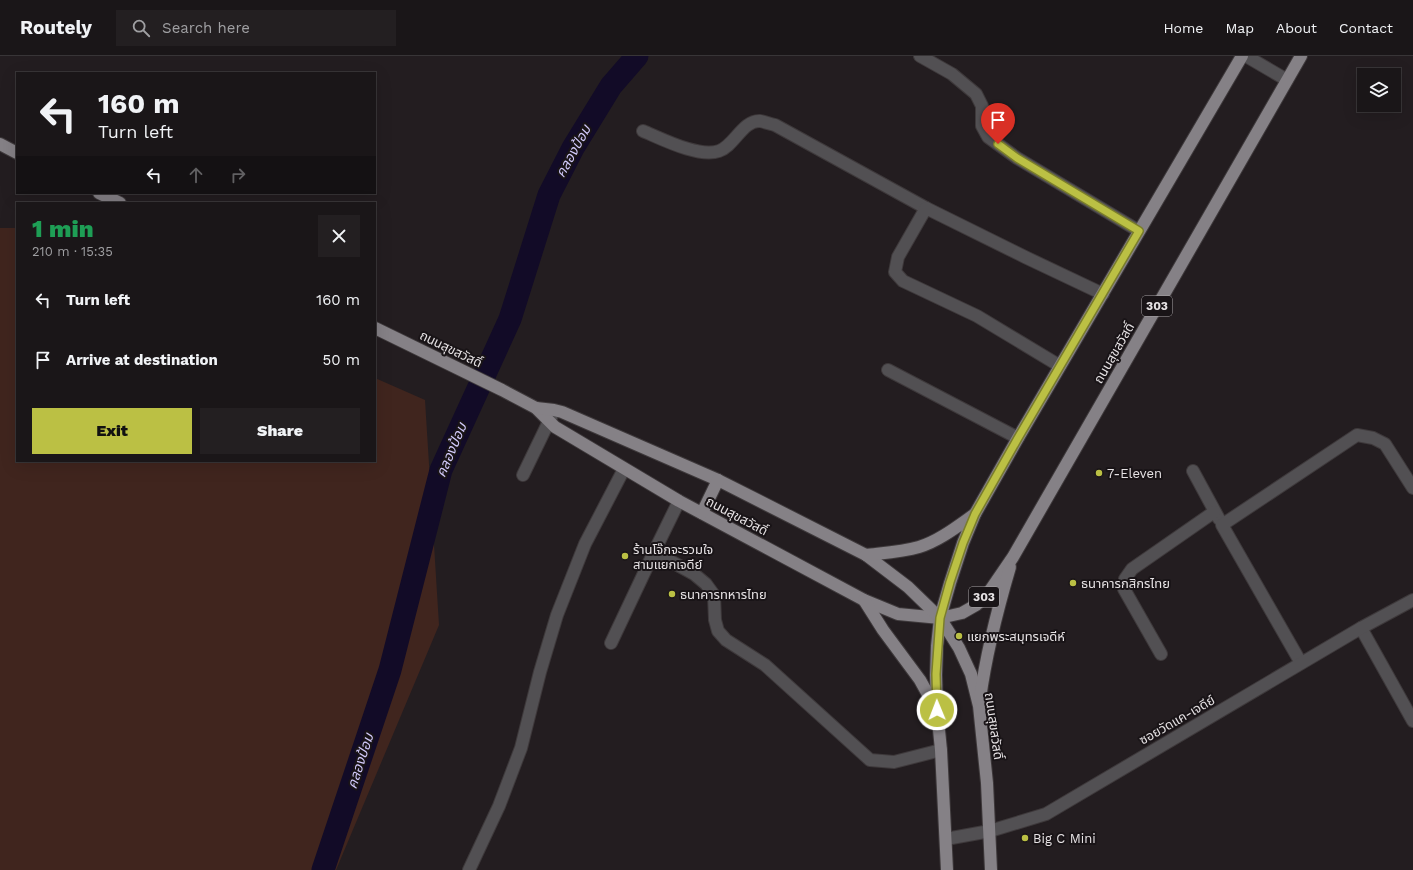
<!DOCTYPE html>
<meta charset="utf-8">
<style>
:root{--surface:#1a1618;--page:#231f21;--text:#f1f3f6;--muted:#9f9fa2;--line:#383537;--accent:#bbc044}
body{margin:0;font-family:"Work Sans","Noto Sans Thai",sans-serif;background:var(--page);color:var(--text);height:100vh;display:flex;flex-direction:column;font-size:15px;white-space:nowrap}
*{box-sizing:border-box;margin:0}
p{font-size:13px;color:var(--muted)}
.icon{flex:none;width:22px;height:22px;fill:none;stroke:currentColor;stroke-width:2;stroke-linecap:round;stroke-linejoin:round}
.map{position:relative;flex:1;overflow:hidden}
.drawer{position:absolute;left:16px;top:146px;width:360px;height:260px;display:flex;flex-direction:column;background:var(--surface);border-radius:0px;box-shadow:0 4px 16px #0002,0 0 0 1px var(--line)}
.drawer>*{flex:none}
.guide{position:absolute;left:16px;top:16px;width:360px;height:122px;border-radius:0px;box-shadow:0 4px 16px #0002,0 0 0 1px var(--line);background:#1a1618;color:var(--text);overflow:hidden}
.controls{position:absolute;left:1357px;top:12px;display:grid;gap:8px}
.controls a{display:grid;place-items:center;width:44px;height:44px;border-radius:0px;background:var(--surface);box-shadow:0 4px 16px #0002,0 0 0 1px var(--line);font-size:20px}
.pin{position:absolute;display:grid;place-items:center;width:34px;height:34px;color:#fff;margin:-41px -17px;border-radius:50% 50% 50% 0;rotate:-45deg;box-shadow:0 0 4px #0007}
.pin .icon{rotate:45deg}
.me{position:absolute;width:44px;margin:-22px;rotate:359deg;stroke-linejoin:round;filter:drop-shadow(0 0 3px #0008)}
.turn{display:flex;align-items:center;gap:14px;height:84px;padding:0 16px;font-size:18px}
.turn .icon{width:52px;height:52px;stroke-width:2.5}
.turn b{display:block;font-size:28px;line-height:34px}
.lanes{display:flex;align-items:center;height:38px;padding:0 16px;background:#0003;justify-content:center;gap:20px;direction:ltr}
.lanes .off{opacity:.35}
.round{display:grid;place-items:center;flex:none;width:42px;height:42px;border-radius:0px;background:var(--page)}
.summary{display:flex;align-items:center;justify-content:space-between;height:68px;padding:0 16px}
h1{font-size:24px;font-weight:800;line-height:30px;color:#1e9e55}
.primary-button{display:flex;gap:8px;margin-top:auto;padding:8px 16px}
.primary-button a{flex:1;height:46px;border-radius:0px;background:var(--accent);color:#111;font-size:16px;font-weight:800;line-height:46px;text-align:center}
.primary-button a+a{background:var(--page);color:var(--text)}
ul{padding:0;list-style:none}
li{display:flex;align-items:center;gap:12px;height:60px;padding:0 16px}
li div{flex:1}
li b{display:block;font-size:15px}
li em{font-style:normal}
header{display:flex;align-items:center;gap:24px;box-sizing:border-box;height:56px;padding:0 20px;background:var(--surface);border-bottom:1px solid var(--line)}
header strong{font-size:19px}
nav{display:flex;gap:22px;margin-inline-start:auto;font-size:14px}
.search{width:280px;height:36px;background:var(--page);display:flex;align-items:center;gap:10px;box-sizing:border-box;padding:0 14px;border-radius:0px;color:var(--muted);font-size:15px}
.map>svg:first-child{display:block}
</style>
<header>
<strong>Routely</strong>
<div class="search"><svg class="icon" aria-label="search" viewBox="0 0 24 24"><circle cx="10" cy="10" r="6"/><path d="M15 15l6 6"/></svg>Search here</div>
<nav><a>Home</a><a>Map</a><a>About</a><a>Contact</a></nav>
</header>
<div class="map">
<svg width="1413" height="814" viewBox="0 0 1413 814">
<rect width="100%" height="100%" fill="#231d20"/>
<polygon fill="#40251e" points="0,172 17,172 17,405 375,405 375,322 425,344 439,569 336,814 0,814"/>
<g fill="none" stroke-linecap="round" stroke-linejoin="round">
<polyline stroke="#120b27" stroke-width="23" points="323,814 390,614 441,414 510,263 549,139 573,92 611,30 637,0"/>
<defs>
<g id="minor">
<polyline points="920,0 952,18 976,38 982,50 982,70 988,81 1017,102 1139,175"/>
<polyline points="1246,0 1287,24"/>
<path d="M 643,75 C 662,83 699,102 719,95 C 734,90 743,64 760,65 C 765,66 770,68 775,69 L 926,152"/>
<polyline points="1060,310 977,260 903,225 895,216 898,201 926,152 1025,201 1103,238"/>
<polyline points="888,314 1018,382"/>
<polyline points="1193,415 1219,463"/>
<polyline points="523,419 553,357"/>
<polyline points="654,496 694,518 706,528 714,539 715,564 718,575 726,584 765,609 870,704 894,706 941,694"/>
<polyline points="1361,572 1413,665"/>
<polyline points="611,587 654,496 679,445"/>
<polyline points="1161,598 1124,533 1125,523 1132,513 1214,456"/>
<polyline points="1301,607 1222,469 1357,379 1373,382 1385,388 1413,432"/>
<polyline points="946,783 990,775 1046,758 1361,572 1413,544"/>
<polyline points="469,814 499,750 521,692 540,616 557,559 585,488 624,413"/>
</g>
<g id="major">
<polyline points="0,88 17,97"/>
<polyline points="99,137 120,147"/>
<polyline points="375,272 502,334 536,352 555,371 679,445 864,544 898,558 940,562 962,557 976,549 987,539 1013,501 1301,0"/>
<polyline points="536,352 554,354 562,356 718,424 866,499 908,531 940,562 959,592 971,618 979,650 987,727 991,814"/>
<polyline points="702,457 718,424"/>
<path d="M 866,499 C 883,497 902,496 919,491 C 939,485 958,470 975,458"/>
<polyline points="864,544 883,574 920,624 936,653"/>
<path d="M 980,643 C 986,598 997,555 1010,511"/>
<polyline points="947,814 941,694 937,654 936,619 937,590 940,562 950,527 963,487 975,458 1018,382 1242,0"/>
</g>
</defs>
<use href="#minor" stroke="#3e393b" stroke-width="14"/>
<use href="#major" stroke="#3e393b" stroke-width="14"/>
<use href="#minor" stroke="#525053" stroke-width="12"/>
<use href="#major" stroke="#858186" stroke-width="12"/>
</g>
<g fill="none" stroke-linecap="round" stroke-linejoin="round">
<defs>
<polyline id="route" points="937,654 936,618 940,562 950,526 963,487 975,458 1018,382 1139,175 1017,102 998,88"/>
</defs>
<use href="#route" stroke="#7a7d2c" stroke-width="10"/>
<use href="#route" stroke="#bbc044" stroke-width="7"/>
</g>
<g fill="#bbc044" stroke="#191417" stroke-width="1.5">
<circle cx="1099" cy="417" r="4"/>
<circle cx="625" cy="500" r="4"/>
<circle cx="1073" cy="527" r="4"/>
<circle cx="672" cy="538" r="4"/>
<circle cx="959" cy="580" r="4"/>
<circle cx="1025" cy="782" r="4"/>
</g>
<g text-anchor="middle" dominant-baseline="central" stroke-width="4" stroke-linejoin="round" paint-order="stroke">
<g fill="#191417" stroke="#a8a4a6" stroke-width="1">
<rect x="1142" y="240" width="30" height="20" rx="3"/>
<rect x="969" y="531" width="30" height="20" rx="3"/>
</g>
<g font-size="12" font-weight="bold" fill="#e6e2e4">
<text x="1157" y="250">303</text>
<text x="984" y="541">303</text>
</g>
<g font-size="13" fill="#e6e2e4" stroke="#191417">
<text transform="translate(451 293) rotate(26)">ถนนสุขสวัสดิ์</text>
<text transform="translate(1114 297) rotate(-60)">ถนนสุขสวัสดิ์</text>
<text transform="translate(737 460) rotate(28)">ถนนสุขสวัสดิ์</text>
<text transform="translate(1177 664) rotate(-30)">ซอยวัดแค-เจดีย์</text>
<text transform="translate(994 670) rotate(82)">ถนนสุขสวัสดิ์</text>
</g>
<g font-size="13" fill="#e6e2e4" stroke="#191417" text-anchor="start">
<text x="1107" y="417">7-Eleven</text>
<text x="633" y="493">ร้านโจ๊กจะรวมใจ<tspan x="633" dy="15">สามแยกเจดีย์</tspan></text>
<text x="1081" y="527">ธนาคารกสิกรไทย</text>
<text x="680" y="538">ธนาคารทหารไทย</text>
<text x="967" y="580">แยกพระสมุทรเจดีห์</text>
<text x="1033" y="782">Big C Mini</text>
</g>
<g font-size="14" font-style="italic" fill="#d2cafb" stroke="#191417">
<text transform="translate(573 95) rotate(-61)">คลองป้อม</text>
<text transform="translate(451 394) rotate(-67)">คลองป้อม</text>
<text transform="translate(360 705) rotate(-72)">คลองป้อม</text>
</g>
</g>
</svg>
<div class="controls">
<a><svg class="icon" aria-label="layers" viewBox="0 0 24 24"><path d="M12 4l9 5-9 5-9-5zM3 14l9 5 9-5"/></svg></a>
</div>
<div class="pin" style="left:998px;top:88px;background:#d93025"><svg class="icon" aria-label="arrive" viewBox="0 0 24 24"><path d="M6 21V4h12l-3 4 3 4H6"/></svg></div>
<svg class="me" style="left:937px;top:654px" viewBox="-20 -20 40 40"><circle r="17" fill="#bbc044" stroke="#fff" stroke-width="3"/><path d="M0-11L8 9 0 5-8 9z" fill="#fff"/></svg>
<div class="guide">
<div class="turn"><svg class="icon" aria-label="left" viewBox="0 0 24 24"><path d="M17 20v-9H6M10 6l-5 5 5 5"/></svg><div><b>160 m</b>Turn left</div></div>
<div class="lanes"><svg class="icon" aria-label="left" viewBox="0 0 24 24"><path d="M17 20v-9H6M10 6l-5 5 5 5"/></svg><svg class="icon off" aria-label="ahead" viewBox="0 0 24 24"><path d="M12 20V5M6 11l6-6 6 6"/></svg><svg class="icon off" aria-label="right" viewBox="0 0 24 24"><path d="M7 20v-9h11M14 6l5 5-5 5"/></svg></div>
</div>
<section class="drawer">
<div class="summary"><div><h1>1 min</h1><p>210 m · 15:35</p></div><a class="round"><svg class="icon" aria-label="close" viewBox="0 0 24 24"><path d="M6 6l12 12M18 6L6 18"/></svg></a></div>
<ul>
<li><svg class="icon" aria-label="left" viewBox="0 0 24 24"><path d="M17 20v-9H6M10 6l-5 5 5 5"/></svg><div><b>Turn left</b></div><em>160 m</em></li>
<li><svg class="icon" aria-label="arrive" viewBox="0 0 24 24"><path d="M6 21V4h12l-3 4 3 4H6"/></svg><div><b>Arrive at destination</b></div><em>50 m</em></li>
</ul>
<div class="primary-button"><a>Exit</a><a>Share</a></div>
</section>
</div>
